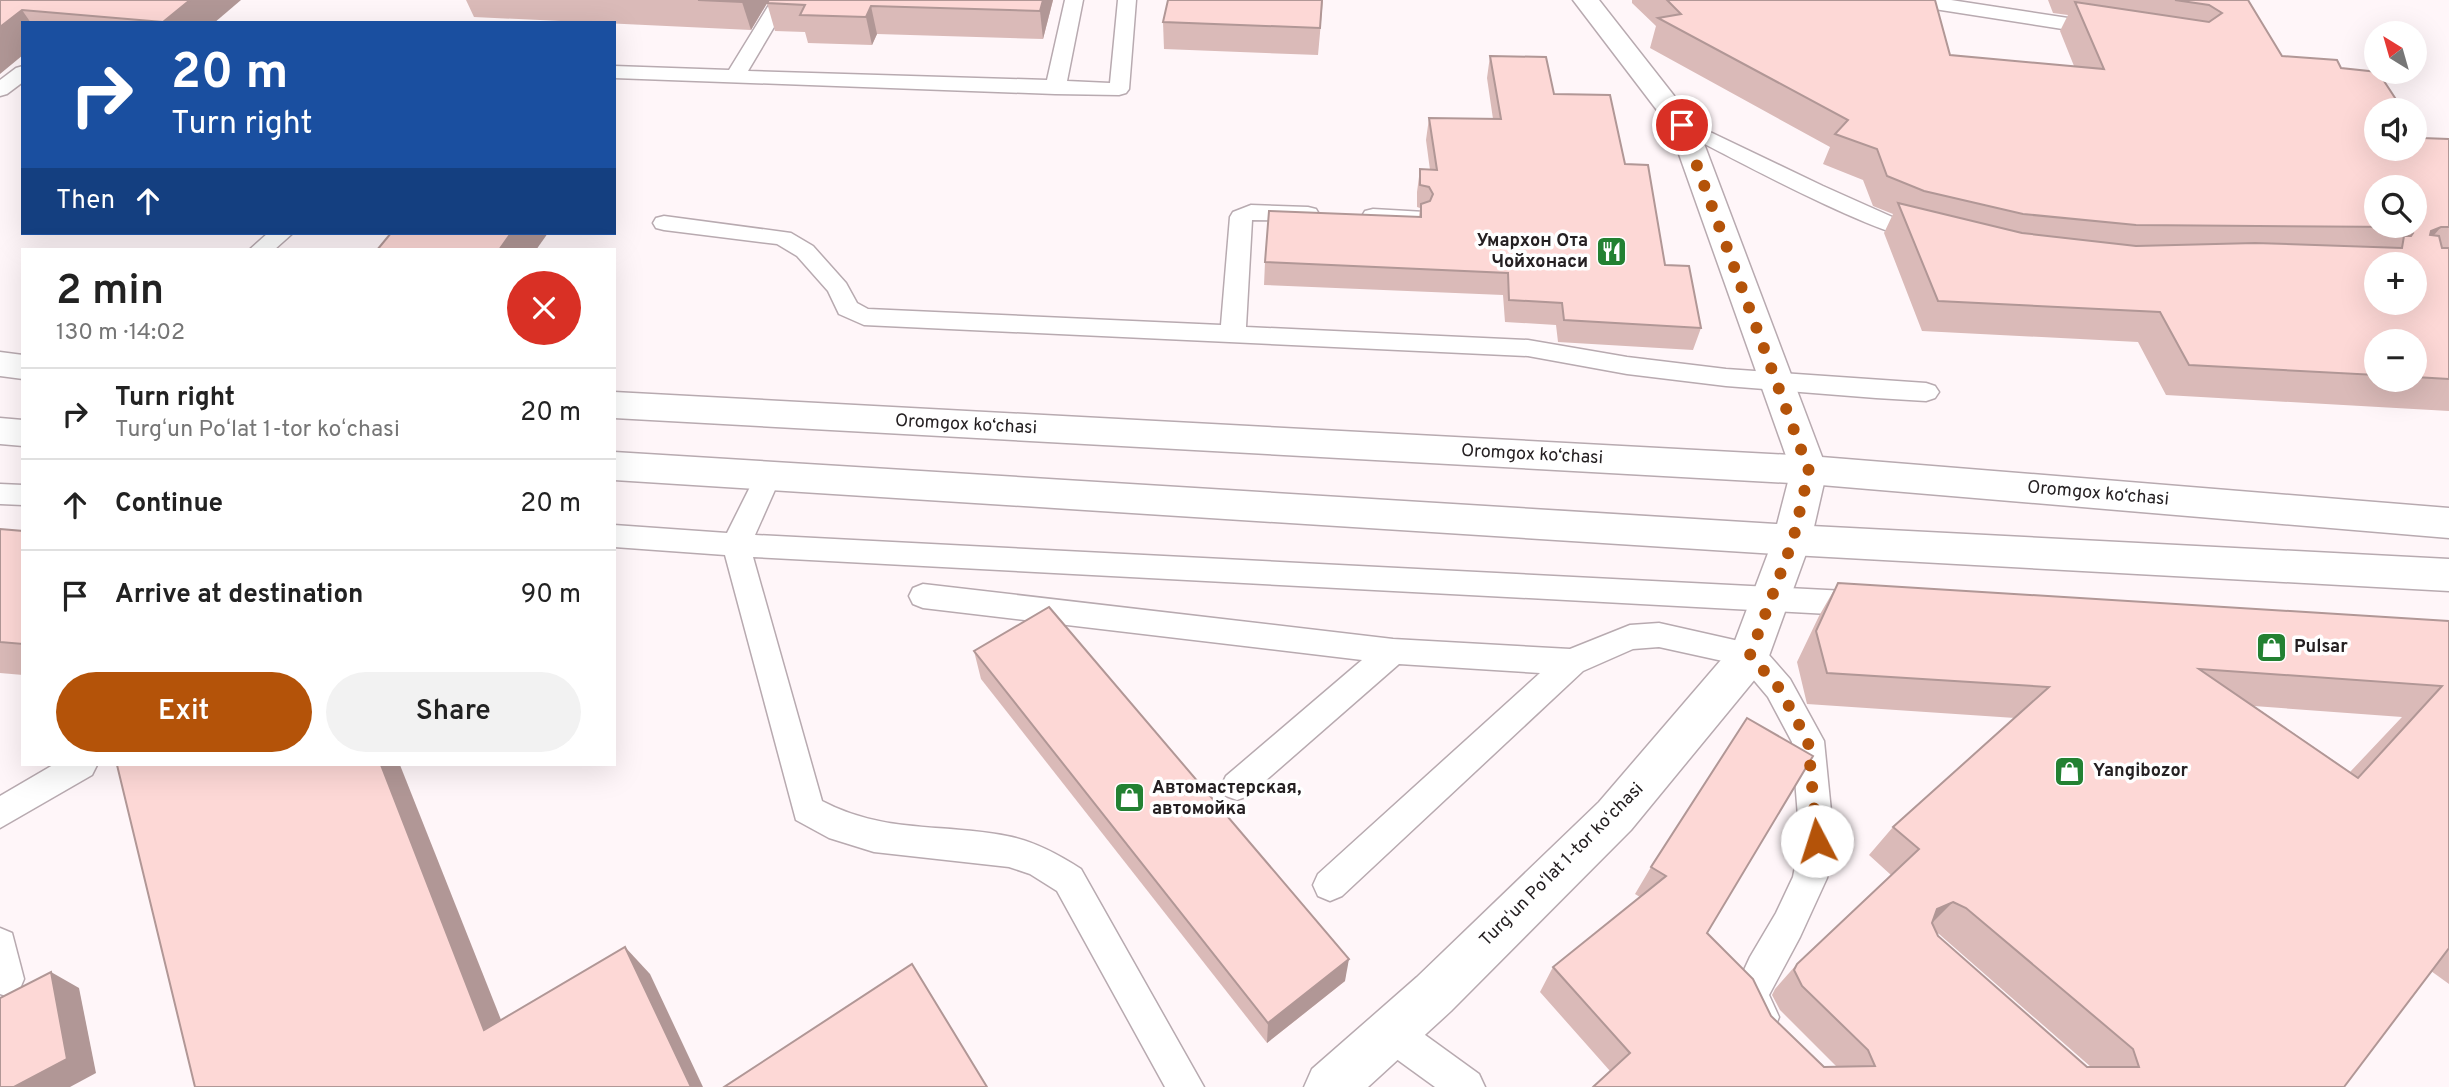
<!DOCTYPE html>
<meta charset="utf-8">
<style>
:root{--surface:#fff;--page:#f2f2f2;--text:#222;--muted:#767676;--line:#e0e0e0;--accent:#b45309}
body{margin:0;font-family:Overpass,sans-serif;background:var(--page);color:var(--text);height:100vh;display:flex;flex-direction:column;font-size:26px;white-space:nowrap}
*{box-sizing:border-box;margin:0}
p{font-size:23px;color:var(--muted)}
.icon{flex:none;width:38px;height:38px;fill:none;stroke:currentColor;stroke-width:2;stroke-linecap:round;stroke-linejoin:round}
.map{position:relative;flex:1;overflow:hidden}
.details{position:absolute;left:21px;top:248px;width:595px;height:518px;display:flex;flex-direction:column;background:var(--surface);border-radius:0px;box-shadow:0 7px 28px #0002}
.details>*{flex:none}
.top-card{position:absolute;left:21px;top:21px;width:595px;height:214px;border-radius:0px;box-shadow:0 7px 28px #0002;background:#1a4fa0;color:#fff;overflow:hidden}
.needle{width:46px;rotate:323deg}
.buttons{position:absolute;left:2364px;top:21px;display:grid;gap:14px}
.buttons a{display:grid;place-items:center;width:63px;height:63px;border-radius:50%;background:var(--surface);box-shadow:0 7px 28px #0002;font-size:35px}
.pin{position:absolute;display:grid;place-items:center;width:60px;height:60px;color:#fff;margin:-30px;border:4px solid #fff;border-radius:50%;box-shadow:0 2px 7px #0007}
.me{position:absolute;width:77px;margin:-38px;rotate:355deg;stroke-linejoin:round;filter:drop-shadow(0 0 5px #0008)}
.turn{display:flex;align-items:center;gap:24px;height:147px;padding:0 35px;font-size:32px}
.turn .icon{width:91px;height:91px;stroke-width:2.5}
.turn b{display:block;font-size:49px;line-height:60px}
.then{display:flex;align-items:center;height:66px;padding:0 35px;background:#0003;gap:14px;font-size:26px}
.round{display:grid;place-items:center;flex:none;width:74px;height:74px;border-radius:37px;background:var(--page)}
.overview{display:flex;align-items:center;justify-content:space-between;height:119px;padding:0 35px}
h1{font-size:42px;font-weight:600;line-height:52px}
.cta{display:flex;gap:14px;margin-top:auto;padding:14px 35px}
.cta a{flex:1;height:80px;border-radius:42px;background:var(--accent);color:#fff;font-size:28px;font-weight:600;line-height:80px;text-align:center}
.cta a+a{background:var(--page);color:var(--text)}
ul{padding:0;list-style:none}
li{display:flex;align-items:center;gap:21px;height:91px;padding:0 35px;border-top:2px solid var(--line)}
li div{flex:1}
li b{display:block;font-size:26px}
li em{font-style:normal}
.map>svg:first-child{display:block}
</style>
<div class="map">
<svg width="2449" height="1087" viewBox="0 0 2449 1087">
<rect width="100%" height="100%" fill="#fff6f9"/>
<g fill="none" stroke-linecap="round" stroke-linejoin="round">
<defs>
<g id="service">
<polygon points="772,0 790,0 748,71 1047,80 1065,0 1083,0 1067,81 1110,83 1118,0 1136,0 1129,89 1126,93 1119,95 1055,94 614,78 614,66 729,70"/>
<polygon points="1906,0 1951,0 2101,23 2111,29 2101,35 1915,6"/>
<polygon points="23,66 23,82 7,94 0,96 0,80 16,68"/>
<path d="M 1683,119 L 1823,186 L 1908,224 L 1933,230 L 1936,235 L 1933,240 C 1898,249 1717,150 1676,129 L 1673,125 L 1676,121 Z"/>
<polygon points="1251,205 1308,207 1316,209 1319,214 1316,219 1308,221 1252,220 1246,327 1528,340 1627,357 1726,369 1926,383 1935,386 1939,392 1935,398 1926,401 1876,398 1726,386 1627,374 1528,356 864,325 839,314 828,291 797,256 777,244 664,230 656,228 653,223 656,218 664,216 791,233 813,246 846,283 857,303 868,309 1221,325 1230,217 1233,212"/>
<polygon points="1373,209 1425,212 1428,217 1425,222 1417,224 1365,221 1362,216 1365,211"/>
<polygon points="268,233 293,233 274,250 249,250"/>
<path d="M 769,464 L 778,467 L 782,474 L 755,535 L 1866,592 L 1876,596 L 1881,604 L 1876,612 L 1866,616 L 753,557 L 822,801 C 885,834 940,823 1007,836 C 1034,841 1058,854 1081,869 L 1204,1087 L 1165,1087 L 1057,891 L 1030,874 L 1009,867 L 874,852 L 829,838 L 796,820 L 725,555 L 614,547 L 614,525 L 727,533 L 760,467 Z"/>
<polygon points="0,484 23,485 23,505 0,504"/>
<polygon points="923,584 1393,639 1570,649 1630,625 1659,623 1761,646 1790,679 1824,741 1834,841 1827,878 1800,937 1769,995 1779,1017 1774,1030 1761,1035 1748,1030 1732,996 1750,957 1776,913 1793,877 1800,841 1792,742 1768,697 1741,665 1659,647 1633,649 1583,671 1342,896 1330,901 1318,896 1313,885 1318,874 1540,673 1399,664 1248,796 1237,800 1226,796 1221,786 1226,776 1362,660 923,608 913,604 909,596 913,588"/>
<polygon points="53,765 97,765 92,775 0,828 0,796"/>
<polygon points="0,928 12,933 24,979 19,991 6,996 0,994"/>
<polygon points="1390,1014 1403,1019 1479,1074 1485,1087 1435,1087 1377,1045 1372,1032 1377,1019"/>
</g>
<polygon id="minor" points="1573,0 1599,0 1697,125 1827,470 1811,540 1765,667 1631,830 1451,1011 1368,1087 1304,1087 1312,1069 1417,977 1599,802 1733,646 1773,540 1791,470 1669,126"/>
<g id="secondary">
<polygon points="0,352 23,355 23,379 0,376"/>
<polygon points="614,392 1809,456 2449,508 2449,538 1809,484 614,418"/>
<polygon points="0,418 23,420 23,446 0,444"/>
<polygon points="614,452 1792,525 2449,559 2449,591 1792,555 614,480"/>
</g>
</defs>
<use href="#service" stroke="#b8aab0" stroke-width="3"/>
<use href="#minor" stroke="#b8aab0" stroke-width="3"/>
<use href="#secondary" stroke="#b8aab0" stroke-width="3"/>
<use href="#service" fill="#fff" fill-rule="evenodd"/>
<use href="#minor" fill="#fff" fill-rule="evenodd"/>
<use href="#secondary" fill="#fff" fill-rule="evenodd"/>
</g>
<g fill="#dabab8" fill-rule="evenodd">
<polygon points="0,0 214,23 23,23"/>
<polygon points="466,0 1053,0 1043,39 877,34 872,45 808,43 805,32 775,31 767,3 751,30 474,17"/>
<polygon points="1168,0 1323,0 1318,55 1164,49 1163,22"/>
<path d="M 1632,0 L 1935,0 L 1950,55 L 2074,66 L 2060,31 L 2068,15 L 2053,13 L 2048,0 L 2248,0 L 2282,56 L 2341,68 L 2422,138 L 2449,139 L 2449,411 L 2166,395 L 2138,342 L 1922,331 L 1884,233 L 1893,214 L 1873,206 L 1863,180 L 1823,164 L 1830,147 L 1650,48 L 1656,26 L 1632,3 ZM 2376,341 L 2415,341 L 2415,380 L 2376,380 Z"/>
<polygon points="1490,56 1554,94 1625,164 1665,265 1701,328 1693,350 1558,342 1556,325 1505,322 1503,295 1264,285 1265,262 1419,217 1420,208 1417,207 1417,192 1420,169 1430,170 1426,140 1429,118 1493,119 1487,78"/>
<polygon points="0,529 23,531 23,675 0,673"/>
<path d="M 1838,583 L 2449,621 L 2449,984 L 2431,971 L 2344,1087 L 1610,1071 L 1540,992 L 1553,967 L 1640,897 L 1635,894 L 1651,867 L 1747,718 L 1707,933 L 1771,1016 L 1824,1067 L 1837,1067 L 1780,1010 L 1772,995 L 1775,989 L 1797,964 L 1891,875 L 1869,855 L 1893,827 L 2015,718 L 1807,704 L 1797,662 L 1819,616 ZM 2254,706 L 2402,717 L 2350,772 ZM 1937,933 L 1939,934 L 2091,1067 L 2087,1067 L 1938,936 Z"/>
<polygon points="974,651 1345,981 1267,1043 981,679"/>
</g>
<g fill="#b19796">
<polygon points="190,0 241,0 214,23 164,23 163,22"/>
<polygon points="744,0 769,0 751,30 742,2"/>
<polygon points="1043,0 1053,0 1043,39 1040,11"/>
<polygon points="871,6 877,34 872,45 866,17"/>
<polygon points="22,10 31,23 23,23 23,55 0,74 0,27"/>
<polygon points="2441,227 2415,257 2431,231"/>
<polygon points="511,233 548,233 536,250 499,250"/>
<polygon points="381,765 400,765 515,1055 484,1030"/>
<polygon points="1953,902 1926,929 1937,909"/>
<polygon points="625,947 650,974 703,1087 691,1087"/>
<polygon points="1349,959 1345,981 1267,1043 1268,1023"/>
<polygon points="51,972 79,988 96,1073 70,1087 14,1087"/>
</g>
<g fill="#fdd8d6" stroke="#b19796" stroke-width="2" fill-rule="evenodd">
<polygon points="0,0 190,0 163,22 22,10 0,27"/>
<polygon points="698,0 744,0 742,2"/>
<polygon points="769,0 1043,0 1040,11 871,6 866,17 800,15 805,5 767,3"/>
<polygon points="1168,0 1322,0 1320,28 1163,22"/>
<path d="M 1667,0 L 1935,0 L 1950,55 L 2104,69 L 2075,2 L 2209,22 L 2222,13 L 2209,5 L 2175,0 L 2248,0 L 2282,56 L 2337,60 L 2341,68 L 2378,72 L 2403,110 L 2376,110 L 2376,149 L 2415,149 L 2415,128 L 2422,138 L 2449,139 L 2449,227 L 2441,227 L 2431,231 L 2430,235 L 2439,236 L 2442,248 L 2449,248 L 2449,379 L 2415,377 L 2415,341 L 2376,341 L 2376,375 L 2189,365 L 2160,312 L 1938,301 L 1898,203 L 2022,233 L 2136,246 L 2255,243 L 2402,248 L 2404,236 L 2411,236 L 2413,233 L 2402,227 L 2136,225 L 2023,214 L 1924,191 L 1887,176 L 1877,149 L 1835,134 L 1848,120 L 1658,18 L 1681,14 ZM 2376,187 L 2415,187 L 2415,226 L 2376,226 ZM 2376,264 L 2415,264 L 2415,303 L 2376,303 Z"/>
<polygon points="1490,56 1546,57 1554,94 1610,95 1625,164 1648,165 1665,265 1689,266 1701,328 1564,320 1562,303 1509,300 1508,273 1265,262 1269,211 1421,217 1421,204 1430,201 1433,194 1429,187 1420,185 1420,169 1437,170 1429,118 1501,119"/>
<polygon points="391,233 511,233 499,250 377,250"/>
<polygon points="0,529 23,531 23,644 0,642"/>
<path d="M 1838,583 L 2449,621 L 2449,948 L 2344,1087 L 1593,1087 L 1630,1053 L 1553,967 L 1666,876 L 1651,867 L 1747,718 L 1813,756 L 1707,933 L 1753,979 L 1771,1016 L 1824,1067 L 1875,1066 L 1868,1050 L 1802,986 L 1794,970 L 1797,964 L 1919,849 L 1893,827 L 2049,687 L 1827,673 L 1816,631 ZM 2199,669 L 2442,686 L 2358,778 ZM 1953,902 L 1966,908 L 2133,1049 L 2139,1067 L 2087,1067 L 1938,936 L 1932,923 L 1937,909 Z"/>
<polygon points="1049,607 1349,959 1268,1023 974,651"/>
<polygon points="117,765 381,765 484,1030 625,947 691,1087 195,1087"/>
<polygon points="912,964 987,1087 724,1087"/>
<polygon points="51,972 67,1059 14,1087 0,1087 0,998"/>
</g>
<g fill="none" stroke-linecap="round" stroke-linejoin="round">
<polyline stroke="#b45309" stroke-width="12" stroke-dasharray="0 21.6" points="1682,125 1809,471 1793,540 1750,655 1779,688 1808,741 1817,841"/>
</g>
<defs>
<symbol id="restaurant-square" viewBox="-11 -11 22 22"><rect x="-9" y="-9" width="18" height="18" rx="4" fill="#238132" stroke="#fff"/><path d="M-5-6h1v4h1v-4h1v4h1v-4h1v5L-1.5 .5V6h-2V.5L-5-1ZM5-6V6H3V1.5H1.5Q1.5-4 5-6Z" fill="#fff"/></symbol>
<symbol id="shop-square" viewBox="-11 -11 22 22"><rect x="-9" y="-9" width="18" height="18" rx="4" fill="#238132" stroke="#fff"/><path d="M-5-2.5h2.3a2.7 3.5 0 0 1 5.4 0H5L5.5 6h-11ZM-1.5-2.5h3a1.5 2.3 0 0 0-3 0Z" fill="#fff"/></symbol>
</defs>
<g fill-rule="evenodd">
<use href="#restaurant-square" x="1594" y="234" width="35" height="35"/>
<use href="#shop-square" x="2254" y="630" width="35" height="35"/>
<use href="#shop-square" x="2052" y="754" width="35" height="35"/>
<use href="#shop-square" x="1112" y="780" width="35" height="35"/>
</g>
<g text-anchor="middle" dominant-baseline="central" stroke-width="7" stroke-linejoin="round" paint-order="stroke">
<g font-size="18" font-weight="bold" fill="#252022" stroke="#fff" text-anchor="start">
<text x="1588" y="241" text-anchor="end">Умархон Ота<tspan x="1588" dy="21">Чойхонаси</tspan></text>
<text x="2294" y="647">Pulsar</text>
<text x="2093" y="771">Yangibozor</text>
<text x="1152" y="788">Автомастерская,<tspan x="1152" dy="21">автомойка</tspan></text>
</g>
<g font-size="18" fill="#252022" stroke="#fff">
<text transform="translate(966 425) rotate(3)">Oromgox ko‘chasi</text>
<text transform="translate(1532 455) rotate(3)">Oromgox ko‘chasi</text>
<text transform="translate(2098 494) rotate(5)">Oromgox ko‘chasi</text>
<text transform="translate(1562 865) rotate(-45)">Turgʻun Poʻlat 1-tor koʻchasi</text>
</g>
</g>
</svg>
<div class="buttons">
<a><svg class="needle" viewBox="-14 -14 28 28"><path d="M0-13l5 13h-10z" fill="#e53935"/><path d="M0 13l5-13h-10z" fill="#767676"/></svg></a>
<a><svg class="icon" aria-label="sound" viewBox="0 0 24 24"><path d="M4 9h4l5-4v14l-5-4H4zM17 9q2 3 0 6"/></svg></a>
<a><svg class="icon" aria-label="search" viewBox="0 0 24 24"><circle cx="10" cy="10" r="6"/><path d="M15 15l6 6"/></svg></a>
<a>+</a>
<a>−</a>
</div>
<div class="pin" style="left:1682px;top:125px;background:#d93025"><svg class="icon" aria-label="arrive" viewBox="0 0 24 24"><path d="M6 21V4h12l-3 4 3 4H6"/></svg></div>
<svg class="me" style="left:1817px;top:841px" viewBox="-20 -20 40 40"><circle r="19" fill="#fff"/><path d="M0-13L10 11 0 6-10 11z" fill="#b45309"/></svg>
<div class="top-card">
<div class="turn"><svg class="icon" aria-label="right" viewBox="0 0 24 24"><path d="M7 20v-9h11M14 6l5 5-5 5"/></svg><div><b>20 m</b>Turn right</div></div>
<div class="then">Then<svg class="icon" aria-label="ahead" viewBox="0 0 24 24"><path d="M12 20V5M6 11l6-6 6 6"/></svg></div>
</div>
<section class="details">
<div class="overview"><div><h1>2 min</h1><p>130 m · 14:02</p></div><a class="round" style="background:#d93025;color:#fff"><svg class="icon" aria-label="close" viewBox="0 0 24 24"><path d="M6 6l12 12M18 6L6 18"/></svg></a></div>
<ul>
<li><svg class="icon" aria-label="right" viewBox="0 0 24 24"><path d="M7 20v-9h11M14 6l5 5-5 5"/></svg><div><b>Turn right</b><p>Turgʻun Poʻlat 1-tor koʻchasi</p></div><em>20 m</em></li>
<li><svg class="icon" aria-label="ahead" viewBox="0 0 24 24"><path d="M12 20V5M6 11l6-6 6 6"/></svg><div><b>Continue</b></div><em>20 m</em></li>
<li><svg class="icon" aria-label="arrive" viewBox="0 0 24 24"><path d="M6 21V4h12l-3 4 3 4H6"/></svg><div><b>Arrive at destination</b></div><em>90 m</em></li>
</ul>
<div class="cta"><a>Exit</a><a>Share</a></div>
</section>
</div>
